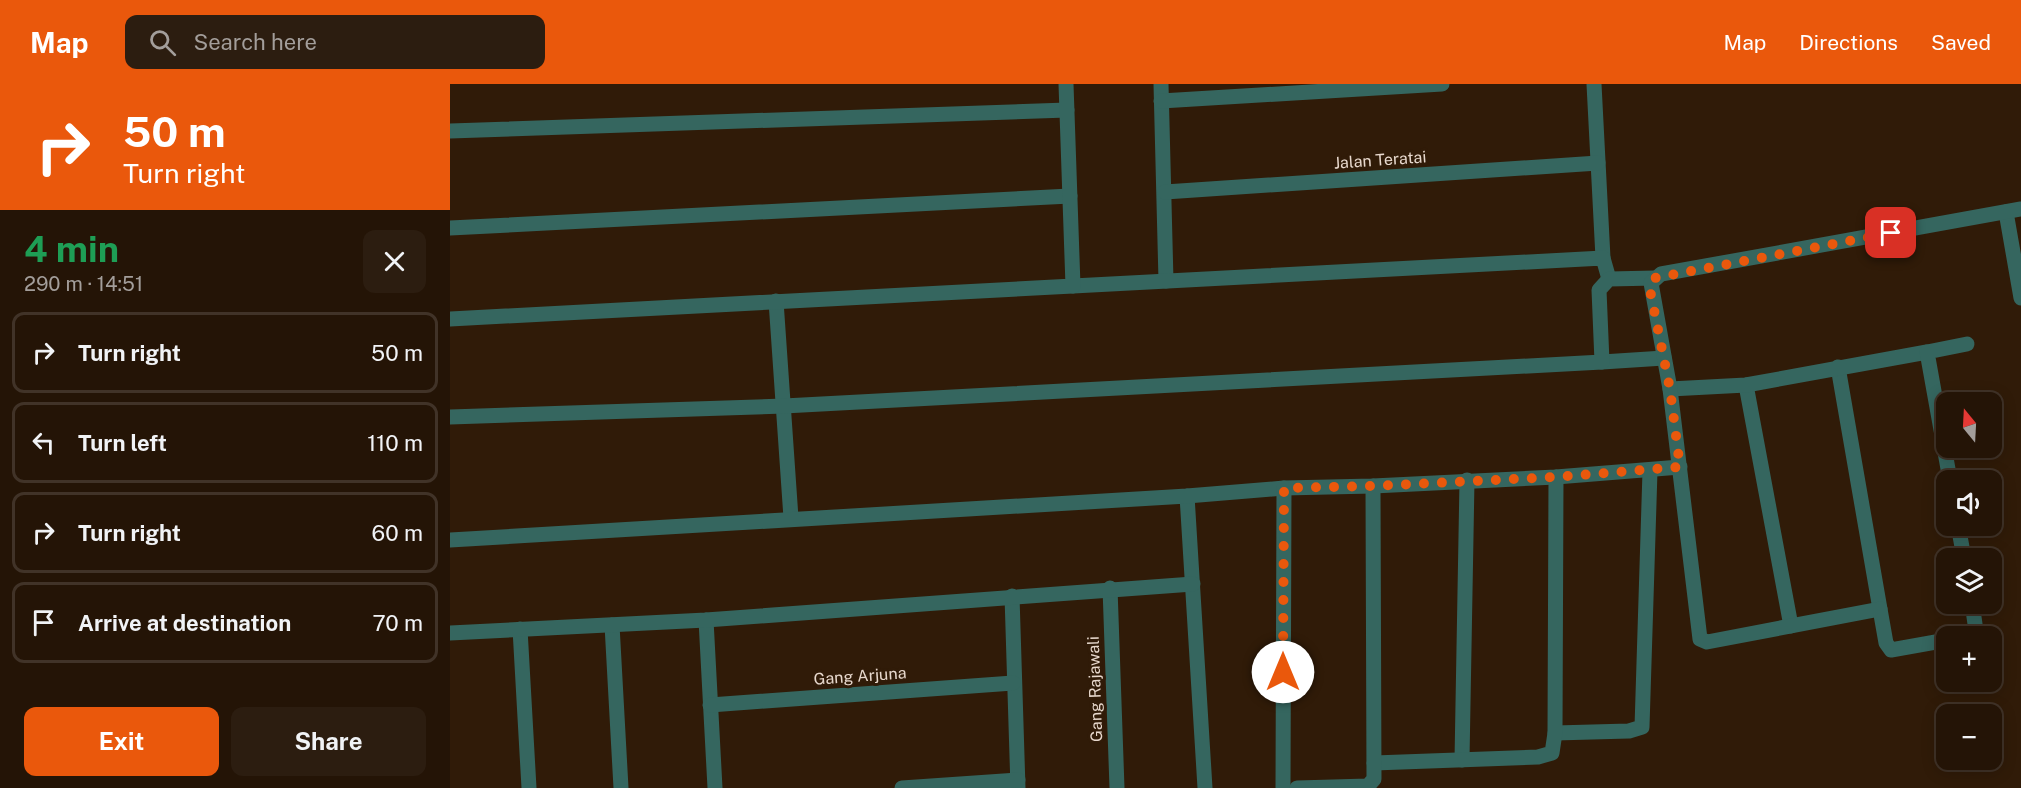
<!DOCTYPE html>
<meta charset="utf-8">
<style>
:root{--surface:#241406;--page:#2c1d10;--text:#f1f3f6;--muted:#a39e9b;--line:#413328;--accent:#ea580c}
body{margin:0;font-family:"Public Sans",sans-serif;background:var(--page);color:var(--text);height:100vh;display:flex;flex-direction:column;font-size:22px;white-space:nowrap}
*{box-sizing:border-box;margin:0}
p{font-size:20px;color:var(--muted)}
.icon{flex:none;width:33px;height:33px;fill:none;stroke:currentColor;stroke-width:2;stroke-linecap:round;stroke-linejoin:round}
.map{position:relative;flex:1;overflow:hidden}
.panel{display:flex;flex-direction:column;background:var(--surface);width:450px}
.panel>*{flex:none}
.guide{background:#ea580c;color:#fff;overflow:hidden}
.needle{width:39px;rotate:342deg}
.buttons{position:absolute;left:1486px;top:308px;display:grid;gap:12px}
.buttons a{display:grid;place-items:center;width:66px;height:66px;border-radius:12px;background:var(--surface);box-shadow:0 3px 15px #0003,0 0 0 2px var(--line);font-size:30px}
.pin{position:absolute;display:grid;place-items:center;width:51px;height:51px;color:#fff;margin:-26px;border-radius:12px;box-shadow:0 3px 9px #0006}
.me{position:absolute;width:66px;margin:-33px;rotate:0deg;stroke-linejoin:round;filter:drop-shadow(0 0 4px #0008)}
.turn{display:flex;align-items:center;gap:21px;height:126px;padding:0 24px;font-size:27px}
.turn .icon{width:78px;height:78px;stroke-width:2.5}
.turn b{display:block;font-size:42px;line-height:51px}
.round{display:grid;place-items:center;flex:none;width:63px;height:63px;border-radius:12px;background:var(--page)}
.head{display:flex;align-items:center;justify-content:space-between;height:102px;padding:0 24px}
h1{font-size:36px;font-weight:700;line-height:45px;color:#1e9e55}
.button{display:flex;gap:12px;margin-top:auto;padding:12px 24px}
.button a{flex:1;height:69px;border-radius:12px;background:var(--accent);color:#fff;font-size:24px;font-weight:700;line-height:69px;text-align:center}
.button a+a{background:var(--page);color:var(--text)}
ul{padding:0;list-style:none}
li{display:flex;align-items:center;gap:18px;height:81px;margin:0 12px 9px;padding:0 12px;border:3px solid var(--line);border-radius:12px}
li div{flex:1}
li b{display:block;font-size:22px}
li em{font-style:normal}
header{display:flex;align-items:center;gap:36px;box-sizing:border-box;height:84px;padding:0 30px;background:var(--accent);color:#fff}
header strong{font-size:28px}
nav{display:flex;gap:33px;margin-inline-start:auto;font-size:21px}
.search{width:420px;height:54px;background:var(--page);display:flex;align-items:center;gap:15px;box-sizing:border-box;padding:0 21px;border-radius:12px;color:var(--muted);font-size:22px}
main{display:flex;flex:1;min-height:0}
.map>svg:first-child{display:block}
</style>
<header>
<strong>Map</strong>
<div class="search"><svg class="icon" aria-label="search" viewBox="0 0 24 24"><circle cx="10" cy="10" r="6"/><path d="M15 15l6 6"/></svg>Search here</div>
<nav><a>Map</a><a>Directions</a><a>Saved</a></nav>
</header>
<main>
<section class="panel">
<div class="guide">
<div class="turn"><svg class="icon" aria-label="right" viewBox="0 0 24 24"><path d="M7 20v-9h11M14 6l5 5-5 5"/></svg><div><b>50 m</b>Turn right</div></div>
</div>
<div class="head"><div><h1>4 min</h1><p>290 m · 14:51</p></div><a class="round"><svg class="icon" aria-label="close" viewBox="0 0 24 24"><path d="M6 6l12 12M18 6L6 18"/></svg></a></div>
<ul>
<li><svg class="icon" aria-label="right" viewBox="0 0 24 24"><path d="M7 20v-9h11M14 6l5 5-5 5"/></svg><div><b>Turn right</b></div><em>50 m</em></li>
<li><svg class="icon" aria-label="left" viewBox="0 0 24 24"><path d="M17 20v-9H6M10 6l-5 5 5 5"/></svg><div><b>Turn left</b></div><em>110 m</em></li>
<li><svg class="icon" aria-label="right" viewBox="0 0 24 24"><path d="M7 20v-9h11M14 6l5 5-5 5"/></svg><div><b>Turn right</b></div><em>60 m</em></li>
<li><svg class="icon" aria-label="arrive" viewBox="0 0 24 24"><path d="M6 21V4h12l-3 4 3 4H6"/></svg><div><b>Arrive at destination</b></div><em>70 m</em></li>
</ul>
<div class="button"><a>Exit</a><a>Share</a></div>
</section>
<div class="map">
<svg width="1571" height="704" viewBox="0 0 1571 704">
<rect width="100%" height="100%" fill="#301b08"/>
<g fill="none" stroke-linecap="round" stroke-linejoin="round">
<g stroke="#35665f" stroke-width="15">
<polyline points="711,0 716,197"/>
<polyline points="1144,0 1153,174"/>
<polyline points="711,17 992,0"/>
<polyline points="0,47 617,26"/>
<polyline points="715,108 1148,79"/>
<polyline points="1556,128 1571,214"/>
<polyline points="0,144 620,112"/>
<polyline points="623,202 1153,174 1159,195"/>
<polyline points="326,217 341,434"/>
<polyline points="0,235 623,202 616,0"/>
<polyline points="1152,278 1214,274"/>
<polyline points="1388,283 1430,525"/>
<polyline points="1296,301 1341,542"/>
<polyline points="1220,305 1296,301 1477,268"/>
<polyline points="0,333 334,322 1152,278 1149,206 1159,195 1205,194"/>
<polyline points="1500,396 1477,268 1517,260"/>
<polyline points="737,412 755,704"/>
<polyline points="1508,441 1514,474"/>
<polyline points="0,456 737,412 834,404 923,402 1106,393 1230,383"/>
<polyline points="660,504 667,704"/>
<polyline points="562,512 568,704"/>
<polyline points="256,536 265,704"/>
<polyline points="162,541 171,704"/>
<polyline points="70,545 79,704"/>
<polyline points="0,549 256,536 743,500"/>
<polyline points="1519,552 1526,547 1522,519"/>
<polyline points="1497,556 1441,566 1436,559 1430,525 1257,558 1250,555 1220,305 1201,199 1211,190 1571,125"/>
<polyline points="260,621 563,599"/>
<polyline points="1105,649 1179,647 1192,643 1200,387"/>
<polyline points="1012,676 1017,396"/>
<polyline points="924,679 1088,673 1102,669 1105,649 1106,393"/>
<polyline points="452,704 568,696"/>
<polyline points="833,704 834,404"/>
<polyline points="847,704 918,702 924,695 923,402"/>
</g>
</g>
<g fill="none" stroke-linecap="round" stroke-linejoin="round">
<polyline stroke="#ea580c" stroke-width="10" stroke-dasharray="0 18" points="833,588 834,404 923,402 1106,393 1230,383 1220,305 1200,206 1205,194 1441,149"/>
</g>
<g text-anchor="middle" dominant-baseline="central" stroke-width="6" stroke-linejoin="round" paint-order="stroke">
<g font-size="16" fill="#e7d8cd" stroke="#301b08">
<text transform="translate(930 76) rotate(-4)">Jalan Teratai</text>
<text transform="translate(410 592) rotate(-4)">Gang Arjuna</text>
<text transform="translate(645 605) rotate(-92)">Gang Rajawali</text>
</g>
</g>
</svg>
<div class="buttons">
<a><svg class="needle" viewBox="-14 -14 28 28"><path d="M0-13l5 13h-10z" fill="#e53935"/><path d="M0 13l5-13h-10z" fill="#a39e9b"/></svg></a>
<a><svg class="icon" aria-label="sound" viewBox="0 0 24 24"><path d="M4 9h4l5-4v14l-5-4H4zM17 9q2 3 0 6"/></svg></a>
<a><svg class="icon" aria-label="layers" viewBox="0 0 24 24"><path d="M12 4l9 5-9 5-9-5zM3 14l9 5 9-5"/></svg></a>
<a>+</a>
<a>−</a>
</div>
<div class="pin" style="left:1441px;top:149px;background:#d93025"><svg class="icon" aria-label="arrive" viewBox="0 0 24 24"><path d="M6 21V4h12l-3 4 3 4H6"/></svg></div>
<svg class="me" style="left:833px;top:588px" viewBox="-20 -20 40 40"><circle r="19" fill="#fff"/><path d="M0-13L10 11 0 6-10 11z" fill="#ea580c"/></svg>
</div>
</main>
